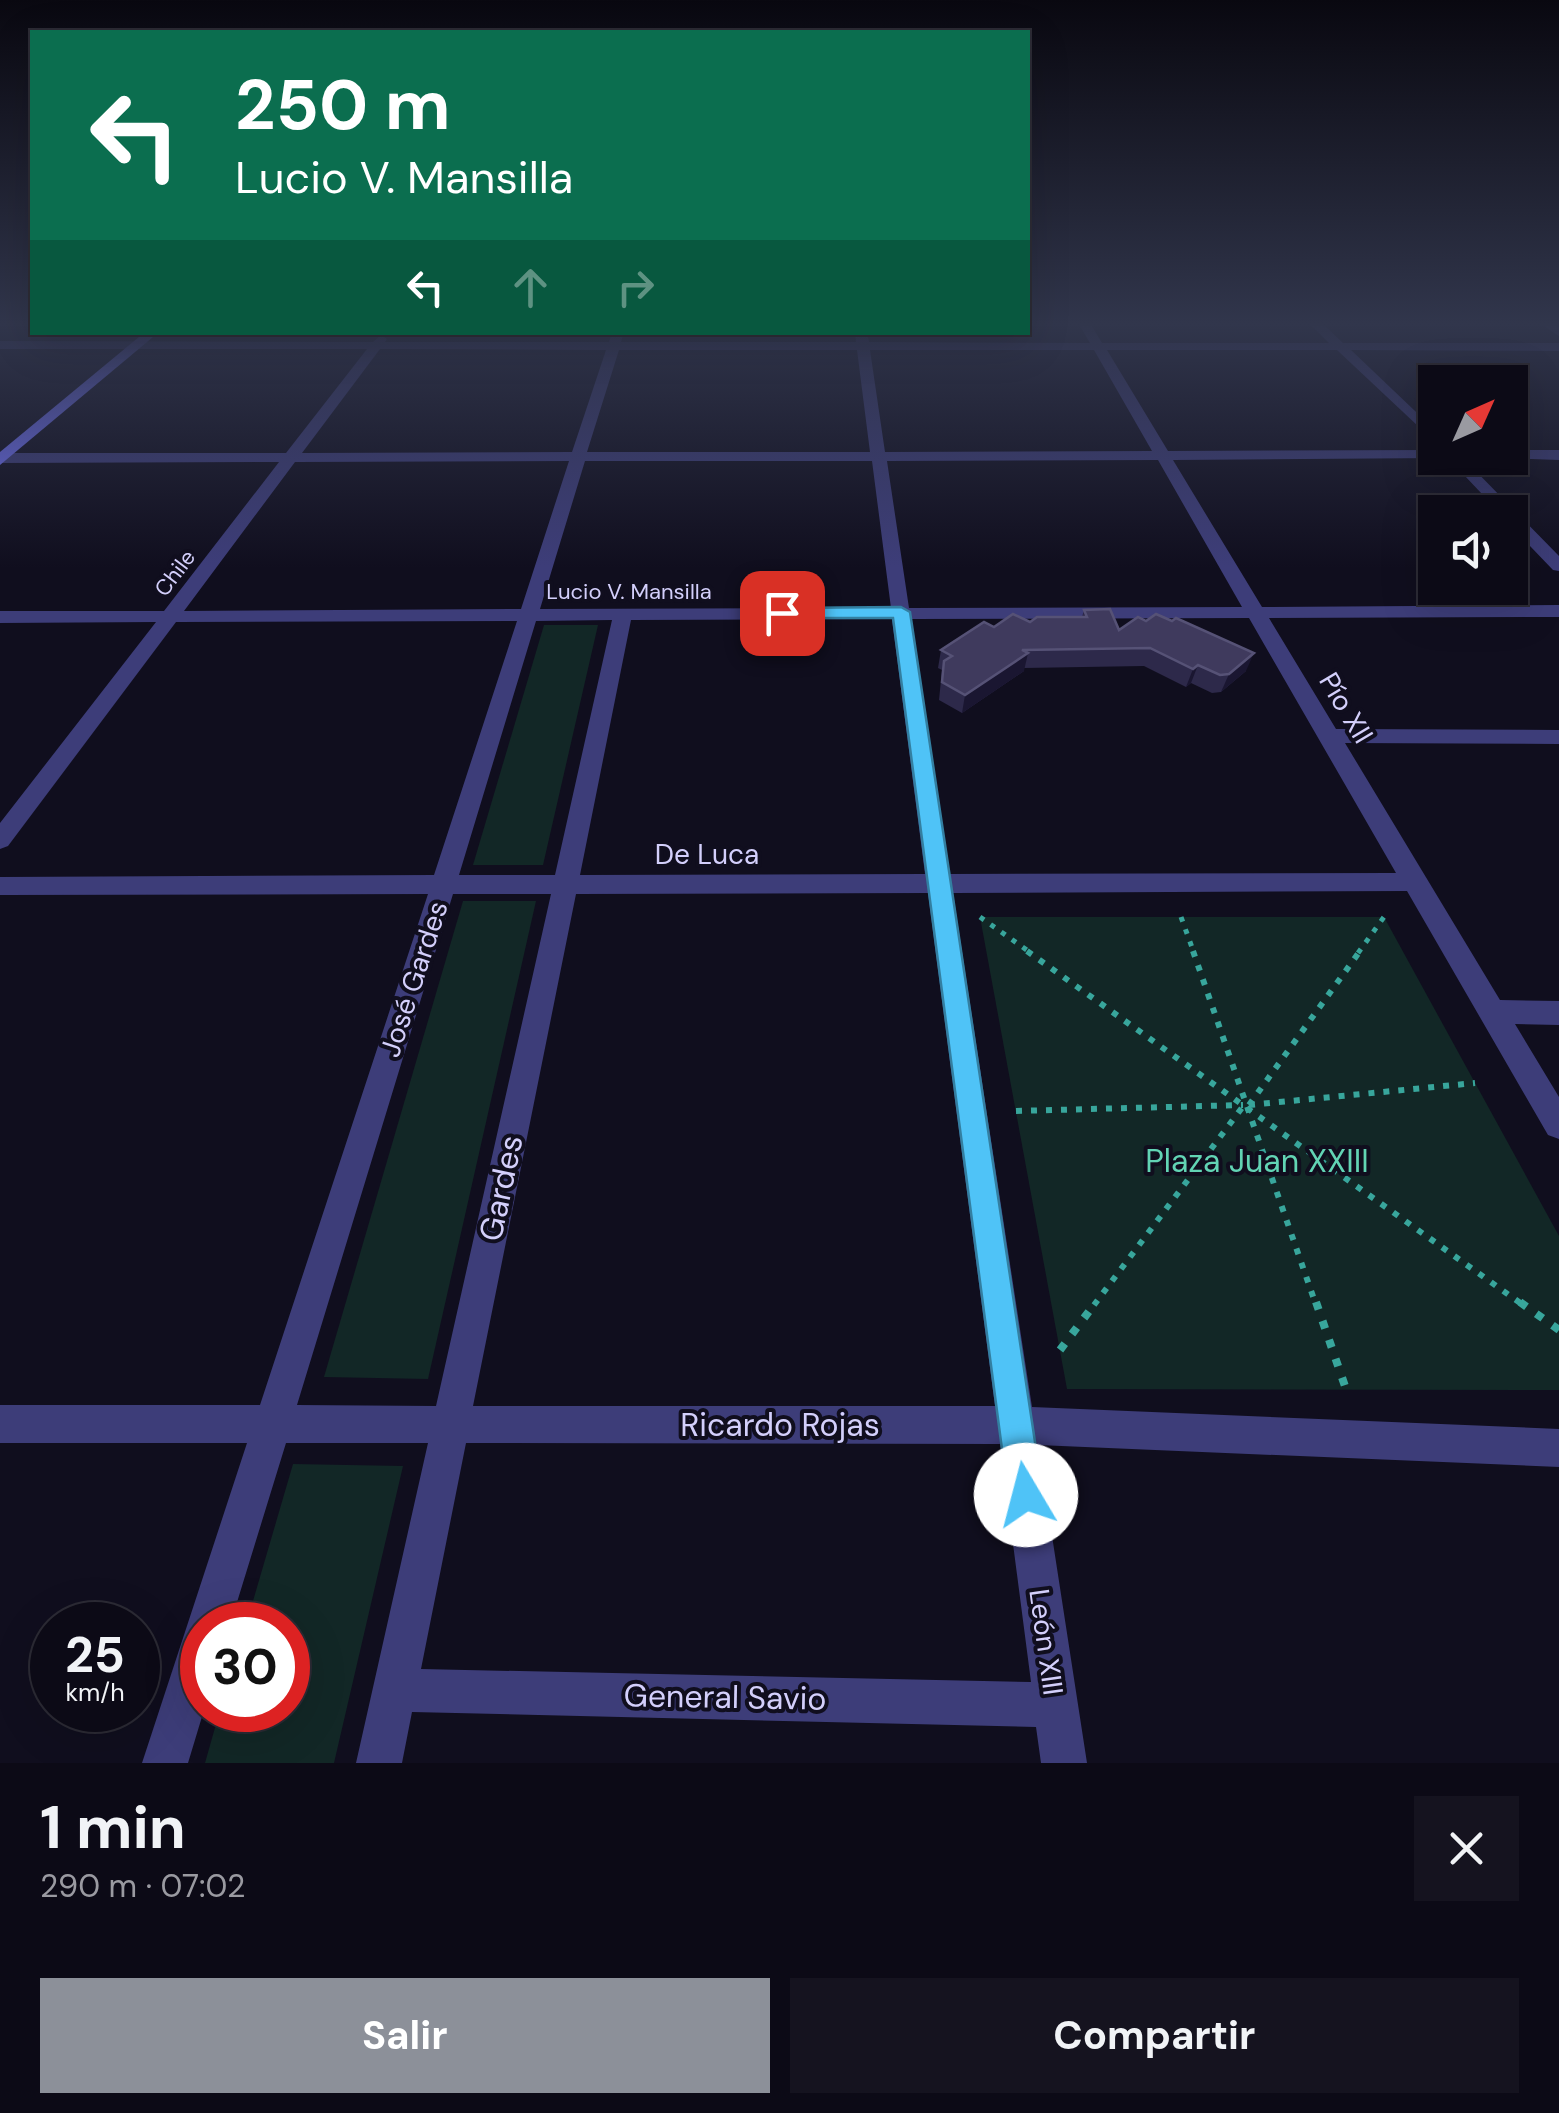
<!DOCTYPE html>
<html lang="es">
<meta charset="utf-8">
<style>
:root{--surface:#0c0a16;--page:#15131f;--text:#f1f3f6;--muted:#9a9aa1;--line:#2c2b35;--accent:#8c9099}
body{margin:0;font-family:"DM Sans",sans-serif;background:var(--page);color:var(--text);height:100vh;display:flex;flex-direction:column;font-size:38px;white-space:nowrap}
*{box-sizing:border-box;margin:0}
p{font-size:32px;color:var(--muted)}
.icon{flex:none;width:55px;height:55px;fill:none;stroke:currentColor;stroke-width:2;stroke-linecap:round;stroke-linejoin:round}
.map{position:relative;height:1763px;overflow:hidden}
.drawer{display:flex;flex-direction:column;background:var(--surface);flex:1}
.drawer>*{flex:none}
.guide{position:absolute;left:30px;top:30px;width:1000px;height:305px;border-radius:0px;box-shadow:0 10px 40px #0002,0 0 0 2px var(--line);background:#0b6e4f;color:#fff;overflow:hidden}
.needle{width:65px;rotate:45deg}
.controls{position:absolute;left:1418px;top:365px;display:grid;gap:20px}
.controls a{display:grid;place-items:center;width:110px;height:110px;border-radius:0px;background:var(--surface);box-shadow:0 10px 40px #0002,0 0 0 2px var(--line);font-size:50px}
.speed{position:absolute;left:30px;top:1602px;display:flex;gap:20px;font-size:50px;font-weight:700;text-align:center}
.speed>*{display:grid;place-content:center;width:130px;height:130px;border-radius:50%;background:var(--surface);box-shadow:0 10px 40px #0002,0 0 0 2px var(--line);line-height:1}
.speed small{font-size:25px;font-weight:400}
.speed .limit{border:15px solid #d22;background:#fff;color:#111}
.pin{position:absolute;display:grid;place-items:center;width:85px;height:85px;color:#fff;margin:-42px;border-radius:20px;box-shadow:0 5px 15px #0006}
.me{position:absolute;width:110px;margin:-55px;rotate:352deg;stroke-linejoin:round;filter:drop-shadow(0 0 8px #0008)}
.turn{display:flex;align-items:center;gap:35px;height:210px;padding:0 40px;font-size:45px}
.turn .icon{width:130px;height:130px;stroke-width:2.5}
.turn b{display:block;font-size:70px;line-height:85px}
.lanes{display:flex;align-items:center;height:95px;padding:0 40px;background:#0003;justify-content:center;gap:50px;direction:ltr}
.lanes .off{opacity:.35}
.round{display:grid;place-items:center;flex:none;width:105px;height:105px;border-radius:0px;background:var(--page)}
.headline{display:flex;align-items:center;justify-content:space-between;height:170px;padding:0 40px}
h1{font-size:60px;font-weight:700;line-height:75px}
.cta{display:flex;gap:20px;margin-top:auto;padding:20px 40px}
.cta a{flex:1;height:115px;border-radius:0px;background:var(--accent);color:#fff;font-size:40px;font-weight:700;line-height:115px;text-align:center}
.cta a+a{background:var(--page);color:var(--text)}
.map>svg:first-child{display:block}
</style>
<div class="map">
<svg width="1559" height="1763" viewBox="0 0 1559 1763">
<rect width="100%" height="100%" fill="#100e1e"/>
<g fill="#122726">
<polygon points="544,625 598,625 543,865 473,865"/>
<polygon points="463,901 536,901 428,1379 324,1377"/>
<polygon points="980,917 1384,917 1559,1236 1559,1390 1067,1389"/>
<polygon points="293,1464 403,1466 334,1763 205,1763 220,1710 288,1710 288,1625 246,1625"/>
</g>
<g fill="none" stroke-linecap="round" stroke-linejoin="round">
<g stroke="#38a69c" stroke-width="5" stroke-dasharray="5 8" stroke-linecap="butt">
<polyline points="980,917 1031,953"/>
<polyline points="1181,917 1194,953"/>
<polyline points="1358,953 1384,917"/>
</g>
<g stroke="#38a69c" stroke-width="6" stroke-dasharray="6 9" stroke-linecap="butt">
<polyline points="1027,951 1523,1305"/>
<polyline points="1193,951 1316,1305"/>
<polyline points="1249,1105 1475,1083"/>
<polyline points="1016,1111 1243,1105"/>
<polyline points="1094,1305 1244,1105 1249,1105 1360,951"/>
</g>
<g stroke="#38a69c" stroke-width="8" stroke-dasharray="8 12" stroke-linecap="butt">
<polyline points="1316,1302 1346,1389"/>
<polyline points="1520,1302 1559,1330"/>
<polyline points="1060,1350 1096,1302"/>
</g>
<g fill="#3d3d79" fill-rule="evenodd">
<path d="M 1077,321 L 1089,321 L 1102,343 L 1329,343 L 1307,321 L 1320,321 L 1343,343 L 1559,343 L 1559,351 L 1351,350 L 1435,430 L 1435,442 L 1337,350 L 1107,350 L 1168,451 L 1435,450 L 1435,458 L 1441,458 L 1173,460 L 1262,607 L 1559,605 L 1559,617 L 1269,618 L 1336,729 L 1559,730 L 1559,744 L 1345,743 L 1500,1000 L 1559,1001 L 1559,1025 L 1515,1024 L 1559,1097 L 1559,1139 L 1548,1135 L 1407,891 L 953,893 L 1032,1407 L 1559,1429 L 1559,1467 L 1038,1445 L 1087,1763 L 1041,1763 L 1036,1727 L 412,1712 L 402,1763 L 356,1763 L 428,1443 L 286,1443 L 230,1625 L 202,1625 L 204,1710 L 188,1763 L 142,1763 L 247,1443 L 0,1443 L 0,1405 L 260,1405 L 428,894 L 0,895 L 0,877 L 434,875 L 517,621 L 176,622 L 8,846 L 0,849 L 0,823 L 156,622 L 0,623 L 0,611 L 164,611 L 279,462 L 0,463 L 0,453 L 286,453 L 367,349 L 0,349 L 0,341 L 373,342 L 381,335 L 387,339 L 385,342 L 609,342 L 612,332 L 624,332 L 621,342 L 856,342 L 855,332 L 867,332 L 869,342 L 1090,343 ZM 380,349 L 606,350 L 572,452 L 302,453 ZM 619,350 L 857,350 L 870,452 L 587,452 ZM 870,350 L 1094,350 L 1152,451 L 885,452 ZM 1158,460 L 1242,607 L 909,608 L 887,461 ZM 569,461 L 521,609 L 184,611 L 295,462 ZM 585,461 L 872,461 L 891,608 L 540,609 ZM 1249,618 L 1396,873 L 950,874 L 911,619 ZM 892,619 L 925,874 L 580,875 L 631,620 ZM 612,620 L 555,875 L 459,875 L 536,621 ZM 928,893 L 995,1406 L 473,1406 L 576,894 ZM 453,894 L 551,894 L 436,1406 L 297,1405 ZM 466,1443 L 1000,1444 L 1031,1682 L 421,1669 Z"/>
<polygon points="1536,321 1550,321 1559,327 1559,336"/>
<polygon points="1510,450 1559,450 1559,460 1505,458 1510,458"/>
<polygon points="1448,458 1463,458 1559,556 1559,571 1553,570 1510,525 1510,512 1499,512"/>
</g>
<polygon fill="#6e6ff3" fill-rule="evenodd" points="145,332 159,332 0,465 0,452"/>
</g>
<polygon fill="#2d294a" points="1084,610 1119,630 1246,671 1221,692 1212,693 1191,683 1186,687 1144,666 1024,668 1024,671 962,713 939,700 942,670 938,668 941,650 994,627 1082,617"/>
<g fill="#1a1631">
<polygon points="1028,653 1024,671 962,713 965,695"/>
<polygon points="1254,653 1246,671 1221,692 1229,674"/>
<polygon points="1198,665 1191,683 1186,687 1193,669"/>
</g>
<polygon fill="#3f3a5d" stroke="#565276" stroke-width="2.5" points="1110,609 1119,630 1138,617 1146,621 1156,614 1172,621 1176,618 1254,653 1229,674 1220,675 1198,665 1193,669 1150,648 1022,650 1028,653 965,695 942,682 944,661 952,656 941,650 984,622 994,627 1013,614 1030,622 1037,617 1087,617 1084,610"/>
<linearGradient id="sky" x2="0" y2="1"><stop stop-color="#090810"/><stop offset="0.57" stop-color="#31364c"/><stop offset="1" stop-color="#31364c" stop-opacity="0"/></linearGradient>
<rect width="1559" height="568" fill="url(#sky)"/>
<polygon fill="#4fc3f7" stroke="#337fa1" stroke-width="2.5" points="901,607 910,612 1043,1495 1038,1508 1026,1513 1013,1508 1008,1495 893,618 782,618 773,613 782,608"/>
<g text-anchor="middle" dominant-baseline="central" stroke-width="8" stroke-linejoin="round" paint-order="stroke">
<g font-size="22" fill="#d3cffb" stroke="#100e1e">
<text transform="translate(175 573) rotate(-53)">Chile</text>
<text x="629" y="591">Lucio V. Mansilla</text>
</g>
<g font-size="28" fill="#d3cffb" stroke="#100e1e">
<text transform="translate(1346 708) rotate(59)">Pío XII</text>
<text x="707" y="854">De Luca</text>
<text transform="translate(414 979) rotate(-72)">José Gardes</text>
<text transform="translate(1046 1642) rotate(82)">León XIII</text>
</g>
<g font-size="32" fill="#62d4b4" stroke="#100e1e">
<text x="1257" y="1161">Plaza Juan XXIII</text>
</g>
<g font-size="32" fill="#d3cffb" stroke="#100e1e">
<text transform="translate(501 1188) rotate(-78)">Gardes</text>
<text x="780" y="1425">Ricardo Rojas</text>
<text transform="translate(725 1697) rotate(1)">General Savio</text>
</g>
</g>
</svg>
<div class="controls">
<a><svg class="needle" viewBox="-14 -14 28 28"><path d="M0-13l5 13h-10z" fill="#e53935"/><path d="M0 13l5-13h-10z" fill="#9a9aa1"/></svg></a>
<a><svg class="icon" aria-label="sound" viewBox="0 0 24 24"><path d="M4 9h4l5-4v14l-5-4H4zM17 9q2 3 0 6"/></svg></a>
</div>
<div class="speed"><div>25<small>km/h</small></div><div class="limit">30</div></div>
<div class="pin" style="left:782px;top:613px;background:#d93025"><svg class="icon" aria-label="arrive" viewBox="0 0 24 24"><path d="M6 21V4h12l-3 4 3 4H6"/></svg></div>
<svg class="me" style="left:1026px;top:1495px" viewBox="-20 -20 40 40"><circle r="19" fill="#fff"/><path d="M0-13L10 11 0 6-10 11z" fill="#4fc3f7"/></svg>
<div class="guide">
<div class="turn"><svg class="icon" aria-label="left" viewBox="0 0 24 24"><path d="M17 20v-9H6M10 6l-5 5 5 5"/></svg><div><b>250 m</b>Lucio V. Mansilla</div></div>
<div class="lanes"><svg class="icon" aria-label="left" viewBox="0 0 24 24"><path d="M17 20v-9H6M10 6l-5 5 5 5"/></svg><svg class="icon off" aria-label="ahead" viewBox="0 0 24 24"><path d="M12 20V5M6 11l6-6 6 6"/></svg><svg class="icon off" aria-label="right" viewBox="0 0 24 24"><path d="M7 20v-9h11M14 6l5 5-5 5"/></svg></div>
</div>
</div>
<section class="drawer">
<div class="headline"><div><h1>1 min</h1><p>290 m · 07:02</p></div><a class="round"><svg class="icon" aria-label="close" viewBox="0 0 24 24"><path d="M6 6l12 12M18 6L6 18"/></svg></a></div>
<div class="cta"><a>Salir</a><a>Compartir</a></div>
</section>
